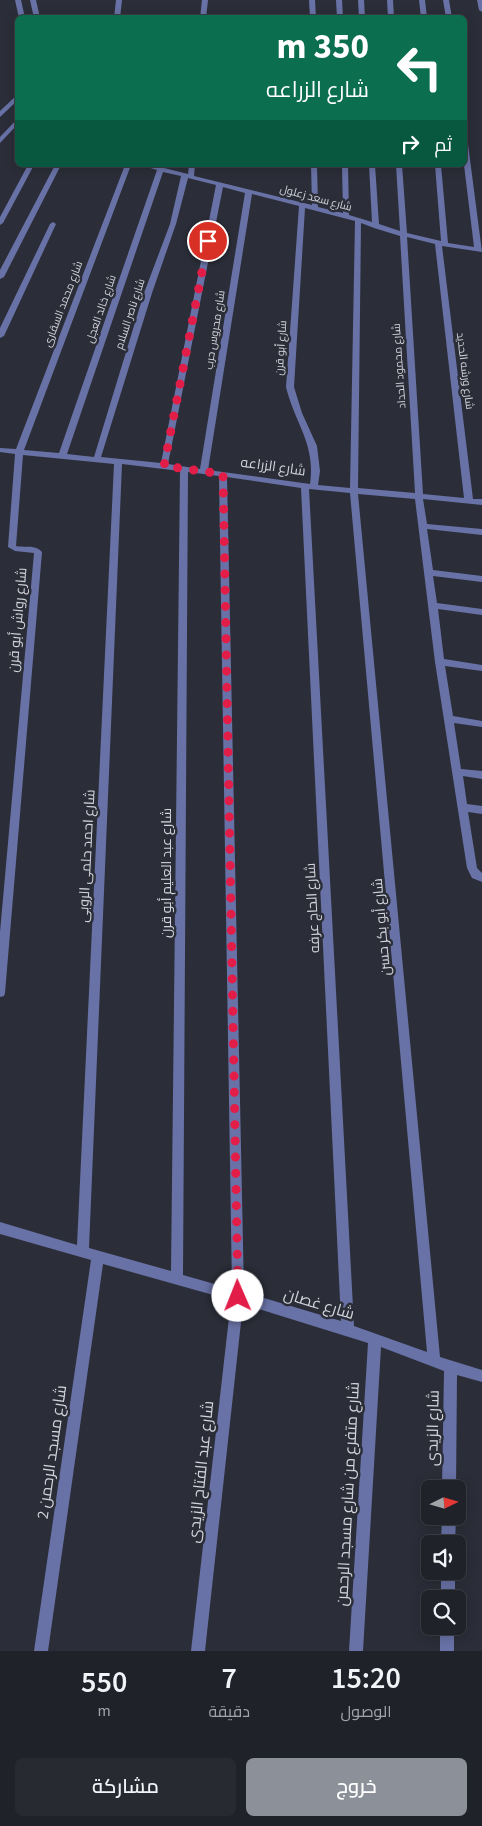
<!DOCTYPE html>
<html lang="ar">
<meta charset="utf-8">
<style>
:root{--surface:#20222a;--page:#282a32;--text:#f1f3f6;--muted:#a2a4a8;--line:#3d3f47;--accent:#8c9099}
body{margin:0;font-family:"Source Sans 3",Cairo,sans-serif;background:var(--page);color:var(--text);direction:rtl;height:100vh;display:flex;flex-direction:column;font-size:19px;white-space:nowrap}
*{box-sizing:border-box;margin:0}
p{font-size:16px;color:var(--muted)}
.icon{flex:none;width:28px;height:28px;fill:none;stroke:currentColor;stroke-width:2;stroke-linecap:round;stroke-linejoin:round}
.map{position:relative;height:1651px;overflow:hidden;direction:ltr}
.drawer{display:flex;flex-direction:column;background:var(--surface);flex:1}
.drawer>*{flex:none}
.banner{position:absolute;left:15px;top:15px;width:452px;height:152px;border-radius:8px;box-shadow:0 2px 12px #0003,0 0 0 1px var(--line);direction:rtl;background:#0b6e4f;color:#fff;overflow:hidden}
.needle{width:32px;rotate:85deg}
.fabs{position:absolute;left:421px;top:1480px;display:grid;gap:10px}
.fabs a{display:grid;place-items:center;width:45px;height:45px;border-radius:8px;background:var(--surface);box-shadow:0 2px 12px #0003,0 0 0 1px var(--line);font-size:25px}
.pin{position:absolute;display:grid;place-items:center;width:42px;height:42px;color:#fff;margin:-21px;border:2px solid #fff;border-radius:50%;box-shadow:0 1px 5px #0007}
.me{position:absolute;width:55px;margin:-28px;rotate:359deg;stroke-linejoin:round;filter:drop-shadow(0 0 4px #0008)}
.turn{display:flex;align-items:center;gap:18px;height:105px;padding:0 15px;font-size:22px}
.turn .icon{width:65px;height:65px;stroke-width:2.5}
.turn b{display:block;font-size:35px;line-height:42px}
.then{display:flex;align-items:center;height:48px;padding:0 15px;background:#0003;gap:10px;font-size:19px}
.eta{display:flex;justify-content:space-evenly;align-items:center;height:85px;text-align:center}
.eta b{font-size:30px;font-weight:600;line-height:35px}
.action{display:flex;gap:10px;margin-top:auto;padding:10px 15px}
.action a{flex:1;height:58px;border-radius:8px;background:var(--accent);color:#fff;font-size:20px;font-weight:600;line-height:58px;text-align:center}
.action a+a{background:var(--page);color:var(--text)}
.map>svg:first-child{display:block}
</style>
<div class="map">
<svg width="482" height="1651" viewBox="0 0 482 1651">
<rect width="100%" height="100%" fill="#2b2e38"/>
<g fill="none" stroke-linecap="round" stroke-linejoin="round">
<g fill="#6972a6" fill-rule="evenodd">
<polygon points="15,0 21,0 25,18 19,18"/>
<polygon points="30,0 36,0 40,18 34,18"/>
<polygon points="116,0 122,0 120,18 114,18"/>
<polygon points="202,0 208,0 206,18 200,18"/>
<polygon points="309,0 315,0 316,18 310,18"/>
<polygon points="336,0 342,0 343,18 337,18"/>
<polygon points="358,0 364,0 365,18 359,18"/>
<polygon points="387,0 393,0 394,18 388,18"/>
<polygon points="419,0 425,0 427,18 421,18"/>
<polygon points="443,0 449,0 452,18 446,18"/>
<polygon points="477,0 482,0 482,12 479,10"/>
<polygon points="18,94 18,100 0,117 0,111"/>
<polygon points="18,118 18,124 0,143 0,137"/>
<path d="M 465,142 L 468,144 L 482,252 L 442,246 L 473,499 L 482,499 L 482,505 L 423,499 L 427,524 L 482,529 L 482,535 L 427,529 L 433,570 L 482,576 L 482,582 L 433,576 L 437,603 L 482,609 L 482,615 L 438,609 L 444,659 L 482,665 L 482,671 L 445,666 L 453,716 L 482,721 L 482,727 L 454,723 L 461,769 L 482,771 L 482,779 L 463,776 L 467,804 L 482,806 L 482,814 L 468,812 L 477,868 L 482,873 L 482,882 L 472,878 L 467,868 L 435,662 L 415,499 L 358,494 L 440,1357 L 482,1370 L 482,1382 L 457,1375 L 456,1489 L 442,1489 L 444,1371 L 381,1347 L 363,1651 L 349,1651 L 368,1343 L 243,1304 L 205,1651 L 191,1651 L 231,1300 L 103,1264 L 48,1651 L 34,1651 L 91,1260 L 0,1234 L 0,1222 L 77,1245 L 114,464 L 23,455 L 16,546 C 26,548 35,544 42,552 L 5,993 L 4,996 L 0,997 L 0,932 L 34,553 L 15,551 L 8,547 L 15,454 L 0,452 L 0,448 L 16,449 L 125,165 L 131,165 L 24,450 L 59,453 L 157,170 L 141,165 L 152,165 L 188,174 L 189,165 L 195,165 L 194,176 L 312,205 L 311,165 L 317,165 L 318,207 L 343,213 L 342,165 L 348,165 L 349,215 L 372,222 L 369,165 L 375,165 L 379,224 L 400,231 L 396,165 L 402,165 L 407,233 L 441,241 L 435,165 L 441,165 L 448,243 L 474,247 L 464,165 ZM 163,172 L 181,176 L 170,224 L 144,293 L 94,457 L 67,454 ZM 188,178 L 216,185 L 161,463 L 101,457 L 152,293 L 176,224 ZM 223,187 L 245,193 L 200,469 L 168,464 ZM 252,194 L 299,206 L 286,387 C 295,424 316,444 310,484 L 208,470 ZM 305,208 L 355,221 L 350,488 L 318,485 L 320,471 L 317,446 L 302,413 L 294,387 ZM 361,223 L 374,228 L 400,236 L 415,493 L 358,488 ZM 407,237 L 435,244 L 464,498 L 423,494 ZM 122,464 L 180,471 L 171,1271 L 89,1248 ZM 188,472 L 219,476 L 232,1289 L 183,1275 ZM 227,477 L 301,488 L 341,1321 L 244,1292 ZM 309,489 L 350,493 L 427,1352 L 354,1326 Z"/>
<polygon points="28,165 34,165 3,223 0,225 0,217"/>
<polygon points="55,165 61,165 4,277 0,279 0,270"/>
<polygon points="53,222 56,224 4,336 0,338 0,328 50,224"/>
<polygon points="442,1516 456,1516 455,1544 441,1544"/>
<rect x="441" y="1571" width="14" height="28"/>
<rect x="440" y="1626" width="14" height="25"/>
</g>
</g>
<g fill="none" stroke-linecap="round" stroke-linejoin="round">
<polyline stroke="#e11d48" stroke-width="9" stroke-dasharray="0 16.2" points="208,241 164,466 223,474 238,1296"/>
</g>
<g text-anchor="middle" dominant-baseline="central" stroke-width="5" stroke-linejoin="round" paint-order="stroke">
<g font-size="11" fill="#d2d4db" stroke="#2b2e38">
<text transform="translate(316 198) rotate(15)">شارع سعد زعلول</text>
<text transform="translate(63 304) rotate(-69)">شارع محمد السقارى</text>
<text transform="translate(101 309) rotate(-71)">شارع خالد العجل</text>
<text transform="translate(130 314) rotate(-72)">شارع ناصر السلام</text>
<text transform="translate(215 330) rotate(-81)">شارع محروس حرب</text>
<text transform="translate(281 348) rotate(-86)">شارع أبو قرن</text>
<text transform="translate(399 366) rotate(-94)">شارع محمود الحداد</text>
<text transform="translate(465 371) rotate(83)">شارع ورشه الحديد</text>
</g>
<g font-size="14" fill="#d2d4db" stroke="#2b2e38">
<text transform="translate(273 467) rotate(8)">شارع الزراعه</text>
<text transform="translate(18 620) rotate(-85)">شارع رواش أبو قرن</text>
<text transform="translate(87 856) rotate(-87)">شارع احمد حلمى الروبى</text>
<text transform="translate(167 873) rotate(-90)">شارع عبد العليم أبو قرن</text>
<text transform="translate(313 908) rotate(-93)">شارع الحاج عرفه</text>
<text transform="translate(382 927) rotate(-95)">شارع أبو بكر حسن</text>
</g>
<g font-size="16" fill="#d2d4db" stroke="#2b2e38">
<text transform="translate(319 1304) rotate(17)">شارع غصان</text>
<text transform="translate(433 1428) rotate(-89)">شارع الزيدى</text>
<text transform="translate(52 1452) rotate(-82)">شارع مسجد الرحمن 2</text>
<text transform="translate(201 1472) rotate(-84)">شارع عبد الفتاح الزيدى</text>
<text transform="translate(348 1494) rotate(-87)">شارع متفرع من شارع مسجد الرحمن</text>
</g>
</g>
</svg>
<div class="fabs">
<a><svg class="needle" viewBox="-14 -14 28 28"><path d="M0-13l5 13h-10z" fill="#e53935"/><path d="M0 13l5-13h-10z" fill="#a2a4a8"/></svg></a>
<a><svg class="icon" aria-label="sound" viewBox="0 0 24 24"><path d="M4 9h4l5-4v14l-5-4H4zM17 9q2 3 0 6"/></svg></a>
<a><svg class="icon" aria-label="search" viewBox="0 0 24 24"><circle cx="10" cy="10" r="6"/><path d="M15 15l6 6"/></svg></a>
</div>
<div class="pin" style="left:208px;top:241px;background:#d93025"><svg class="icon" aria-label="arrive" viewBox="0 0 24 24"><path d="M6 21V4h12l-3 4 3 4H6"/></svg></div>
<svg class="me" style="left:238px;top:1296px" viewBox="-20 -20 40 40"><circle r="19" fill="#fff"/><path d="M0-13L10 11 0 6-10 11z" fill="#e11d48"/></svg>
<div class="banner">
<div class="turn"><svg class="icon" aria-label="left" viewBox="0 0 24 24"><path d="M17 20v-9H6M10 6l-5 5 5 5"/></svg><div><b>350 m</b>شارع الزراعه</div></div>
<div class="then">ثم<svg class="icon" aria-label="right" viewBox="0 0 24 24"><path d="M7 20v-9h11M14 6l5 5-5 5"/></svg></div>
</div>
</div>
<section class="drawer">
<div class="eta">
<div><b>15:20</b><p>الوصول</p></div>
<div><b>7</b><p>دقيقة</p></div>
<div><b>550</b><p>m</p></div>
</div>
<div class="action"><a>خروج</a><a>مشاركة</a></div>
</section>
